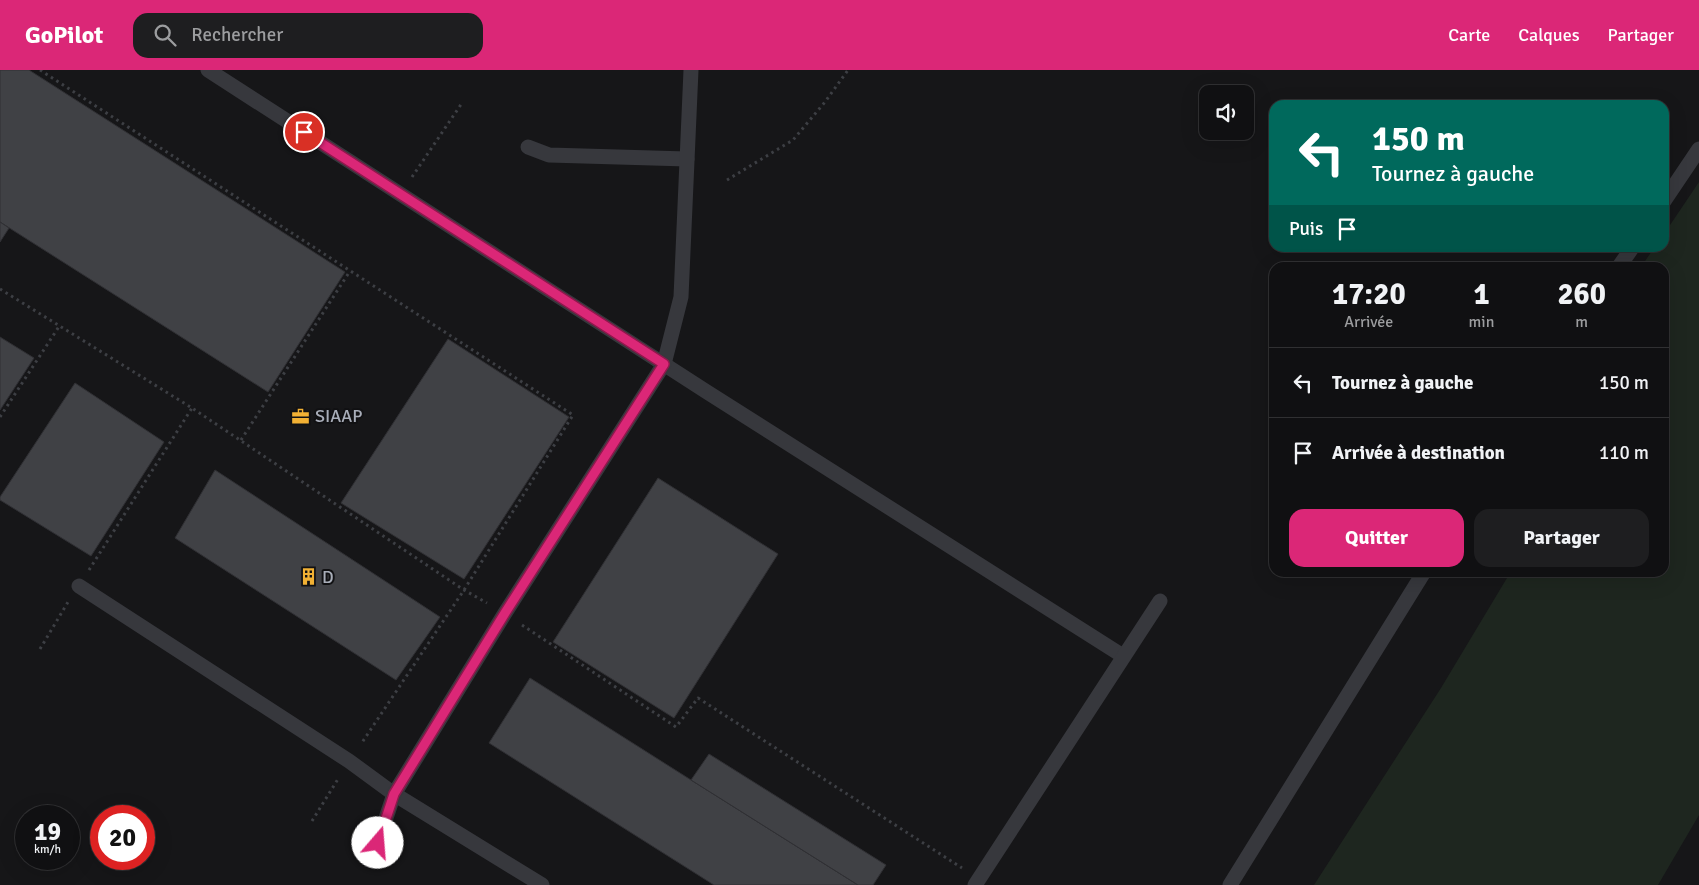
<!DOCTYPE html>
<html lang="fr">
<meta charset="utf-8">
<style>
:root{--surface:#101012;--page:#1e1e20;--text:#f1f3f6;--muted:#9c9d9f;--line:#303032;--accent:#db2777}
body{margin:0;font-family:Signika,sans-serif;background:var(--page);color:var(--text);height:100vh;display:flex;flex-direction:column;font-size:19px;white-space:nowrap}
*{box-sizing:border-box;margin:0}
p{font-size:16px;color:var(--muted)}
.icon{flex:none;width:28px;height:28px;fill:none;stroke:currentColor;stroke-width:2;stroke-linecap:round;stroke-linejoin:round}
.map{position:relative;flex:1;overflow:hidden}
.side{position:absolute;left:1269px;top:192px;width:400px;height:315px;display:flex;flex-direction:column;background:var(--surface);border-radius:15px;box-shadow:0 5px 20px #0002,0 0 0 1px var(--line)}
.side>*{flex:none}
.banner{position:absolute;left:1269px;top:30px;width:400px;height:152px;border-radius:15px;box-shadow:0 5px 20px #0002,0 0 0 1px var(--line);background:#00695c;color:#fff;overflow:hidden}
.controls{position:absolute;left:1199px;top:15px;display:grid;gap:10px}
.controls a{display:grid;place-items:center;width:55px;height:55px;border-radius:10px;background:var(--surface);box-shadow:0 5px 20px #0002,0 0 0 1px var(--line);font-size:25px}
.speed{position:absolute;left:15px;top:735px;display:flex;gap:10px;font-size:25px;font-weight:700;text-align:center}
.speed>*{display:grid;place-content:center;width:65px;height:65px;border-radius:50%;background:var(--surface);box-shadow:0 5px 20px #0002,0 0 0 1px var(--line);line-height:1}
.speed small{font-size:12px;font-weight:400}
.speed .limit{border:8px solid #d22;background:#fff;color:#111}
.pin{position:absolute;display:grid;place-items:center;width:42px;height:42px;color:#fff;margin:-21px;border:2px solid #fff;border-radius:50%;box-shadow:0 1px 5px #0007}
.me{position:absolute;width:55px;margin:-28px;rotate:18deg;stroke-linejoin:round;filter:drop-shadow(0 0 4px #0008)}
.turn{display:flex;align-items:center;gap:18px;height:105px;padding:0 20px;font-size:22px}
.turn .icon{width:65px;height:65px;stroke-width:2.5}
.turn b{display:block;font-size:35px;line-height:42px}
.then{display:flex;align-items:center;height:48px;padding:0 20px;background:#0003;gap:10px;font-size:19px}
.eta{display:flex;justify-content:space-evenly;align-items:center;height:85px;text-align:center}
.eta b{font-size:30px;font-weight:800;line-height:35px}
.cta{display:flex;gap:10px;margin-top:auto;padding:10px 20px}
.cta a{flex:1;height:58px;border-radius:15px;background:var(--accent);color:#fff;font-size:20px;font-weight:800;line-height:58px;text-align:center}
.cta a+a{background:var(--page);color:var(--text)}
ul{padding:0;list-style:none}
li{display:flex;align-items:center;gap:15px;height:70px;padding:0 20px;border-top:1px solid var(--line)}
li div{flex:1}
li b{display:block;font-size:19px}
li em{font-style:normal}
header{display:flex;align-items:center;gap:30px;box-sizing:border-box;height:70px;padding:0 25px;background:var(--accent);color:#fff}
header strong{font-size:24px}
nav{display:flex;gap:28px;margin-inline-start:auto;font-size:18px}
.search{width:350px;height:45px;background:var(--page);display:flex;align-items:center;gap:12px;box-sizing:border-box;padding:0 18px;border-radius:15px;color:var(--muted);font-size:19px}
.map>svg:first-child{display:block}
</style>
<header>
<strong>GoPilot</strong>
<div class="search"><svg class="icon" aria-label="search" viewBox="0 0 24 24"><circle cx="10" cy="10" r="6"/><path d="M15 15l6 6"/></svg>Rechercher</div>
<nav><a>Carte</a><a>Calques</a><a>Partager</a></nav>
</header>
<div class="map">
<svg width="1699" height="815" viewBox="0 0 1699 815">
<rect width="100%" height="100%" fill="#161618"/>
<polygon fill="#1e261f" points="1699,112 1699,745 1658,815 1314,815 1441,618 1510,503 1664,502 1664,198 1641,197 1654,178 1664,178 1664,164"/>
<g fill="#404145" stroke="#303034">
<polygon points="0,0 29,0 345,202 268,322 0,152"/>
<polygon points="0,152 9,158 0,172"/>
<polygon points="0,267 34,288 0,340"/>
<polygon points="448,269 569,347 464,509 341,433"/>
<polygon points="75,313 164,372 91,486 0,430 0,427"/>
<polygon points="215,400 440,547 396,610 175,468"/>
<polygon points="658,408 778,484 674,648 553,572"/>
<polygon points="530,608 691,710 858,815 714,815 489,673"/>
<polygon points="709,684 886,795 873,815 858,815 691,710"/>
</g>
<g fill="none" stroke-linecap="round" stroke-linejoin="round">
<g stroke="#3d3f44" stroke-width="3" stroke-dasharray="2.5 4" stroke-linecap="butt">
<polyline points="40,0 573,345 464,520 361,674"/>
<polyline points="412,107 462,33"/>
<polyline points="727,110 793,70 825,32 848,0"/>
<polyline points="0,219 192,338 464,520 487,533"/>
<polyline points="0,347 60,255"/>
<polyline points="241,370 350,201"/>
<polyline points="89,500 192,338"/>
<polyline points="522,555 676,657 698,628 962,798"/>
<polyline points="40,579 68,532"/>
<polyline points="312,751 338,709"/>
</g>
<g stroke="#37383d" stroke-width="15">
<polyline points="208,0 707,322 1123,586"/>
<polyline points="528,77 549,85 687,89"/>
<polyline points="1664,131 1699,79"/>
<polyline points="1618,198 1632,178"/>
<polyline points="79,516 349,691 394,724 542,815"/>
<polyline points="372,790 394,724 505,543 664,294 681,227 691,0"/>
<polyline points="975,815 1160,531"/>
<polyline points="1230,815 1424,502"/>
</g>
</g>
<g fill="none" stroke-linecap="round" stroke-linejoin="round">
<defs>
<polyline id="route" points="304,62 664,294 505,543 394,724 378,773"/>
</defs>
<use href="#route" stroke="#8e194d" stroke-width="12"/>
<use href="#route" stroke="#db2777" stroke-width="9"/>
</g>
<defs>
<symbol id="office-bare" viewBox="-9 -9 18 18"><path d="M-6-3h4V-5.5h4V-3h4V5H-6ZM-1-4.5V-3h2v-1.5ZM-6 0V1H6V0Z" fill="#f2b134" stroke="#111113" stroke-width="2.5" paint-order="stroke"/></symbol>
<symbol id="building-bare" viewBox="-9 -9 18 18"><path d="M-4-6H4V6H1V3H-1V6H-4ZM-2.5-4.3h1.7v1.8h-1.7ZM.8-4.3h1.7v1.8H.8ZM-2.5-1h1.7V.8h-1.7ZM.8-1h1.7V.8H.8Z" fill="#f2b134" stroke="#111113" stroke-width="2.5" paint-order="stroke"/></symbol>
</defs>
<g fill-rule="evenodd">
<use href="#office-bare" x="288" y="334" width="25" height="25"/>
<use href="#building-bare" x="296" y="494" width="25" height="25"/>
</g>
<g text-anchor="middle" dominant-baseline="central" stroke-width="4" stroke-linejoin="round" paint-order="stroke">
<g font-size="18" fill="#a8adb8" stroke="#111113" text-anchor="start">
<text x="315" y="346">SIAAP</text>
<text x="322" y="507">D</text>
</g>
</g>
</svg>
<div class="controls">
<a><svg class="icon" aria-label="sound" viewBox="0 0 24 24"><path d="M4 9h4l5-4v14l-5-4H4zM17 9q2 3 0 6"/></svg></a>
</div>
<div class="speed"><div>19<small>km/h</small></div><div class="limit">20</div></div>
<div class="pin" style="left:304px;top:62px;background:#d93025"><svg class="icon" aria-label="arrive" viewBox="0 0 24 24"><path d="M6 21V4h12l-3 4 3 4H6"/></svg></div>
<svg class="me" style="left:378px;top:773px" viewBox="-20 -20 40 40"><circle r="19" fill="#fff"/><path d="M0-13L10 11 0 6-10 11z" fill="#db2777"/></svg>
<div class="banner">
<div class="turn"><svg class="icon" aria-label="left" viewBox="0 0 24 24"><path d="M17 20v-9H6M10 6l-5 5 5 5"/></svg><div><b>150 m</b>Tournez à gauche</div></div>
<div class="then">Puis<svg class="icon" aria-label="arrive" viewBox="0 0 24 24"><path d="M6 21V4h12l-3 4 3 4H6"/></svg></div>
</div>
<section class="side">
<div class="eta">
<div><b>17:20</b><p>Arrivée</p></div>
<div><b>1</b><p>min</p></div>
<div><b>260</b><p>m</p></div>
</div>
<ul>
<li><svg class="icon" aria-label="left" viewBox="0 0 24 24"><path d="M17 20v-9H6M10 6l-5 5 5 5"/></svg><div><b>Tournez à gauche</b></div><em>150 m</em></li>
<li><svg class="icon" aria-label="arrive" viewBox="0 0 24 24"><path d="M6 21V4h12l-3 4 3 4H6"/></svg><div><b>Arrivée à destination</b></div><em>110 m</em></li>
</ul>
<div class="cta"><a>Quitter</a><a>Partager</a></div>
</section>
</div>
